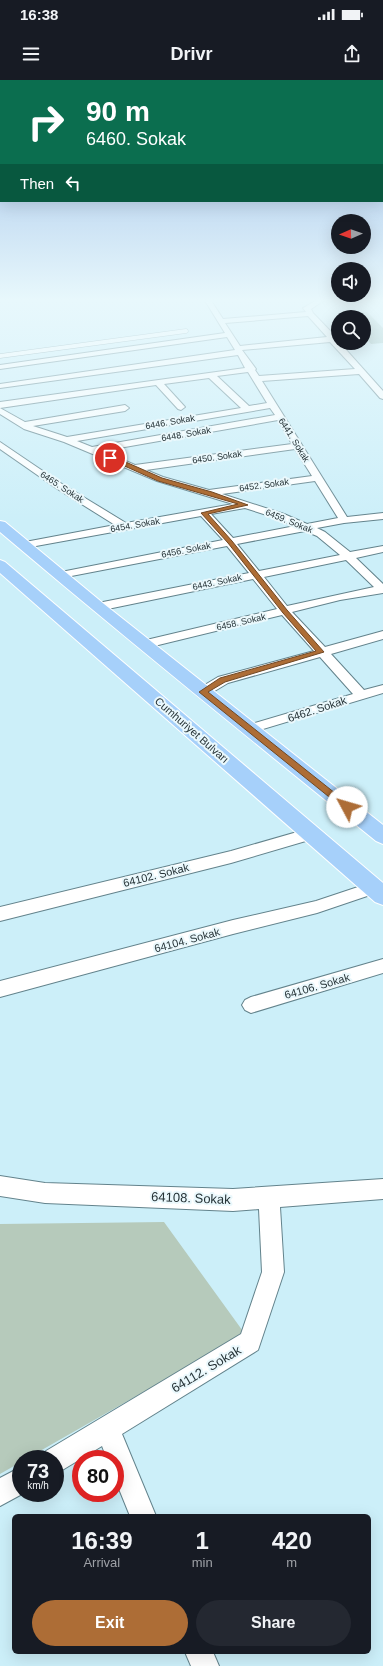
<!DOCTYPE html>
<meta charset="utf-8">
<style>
:root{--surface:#171b24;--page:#242831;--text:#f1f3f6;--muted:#9ea1a6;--accent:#ad6d36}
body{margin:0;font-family:Helvetica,sans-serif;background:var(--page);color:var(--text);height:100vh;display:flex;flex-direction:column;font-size:15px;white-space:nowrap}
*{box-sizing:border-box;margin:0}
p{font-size:13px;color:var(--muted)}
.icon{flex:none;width:22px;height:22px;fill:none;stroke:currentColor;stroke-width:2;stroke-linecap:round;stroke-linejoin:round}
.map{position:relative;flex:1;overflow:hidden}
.sheet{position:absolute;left:12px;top:1434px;width:359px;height:140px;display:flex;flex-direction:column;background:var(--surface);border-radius:6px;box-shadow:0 4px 16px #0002}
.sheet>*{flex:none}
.guide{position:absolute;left:0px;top:0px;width:383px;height:122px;box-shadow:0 4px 16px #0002;background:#0b6e4f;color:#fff;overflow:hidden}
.needle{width:26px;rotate:268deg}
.buttons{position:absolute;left:331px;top:134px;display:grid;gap:8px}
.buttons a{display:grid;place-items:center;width:40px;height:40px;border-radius:50%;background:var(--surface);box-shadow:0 4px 16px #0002;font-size:20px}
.speed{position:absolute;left:12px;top:1370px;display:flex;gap:8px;font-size:20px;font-weight:700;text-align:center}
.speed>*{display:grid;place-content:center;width:52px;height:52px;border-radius:50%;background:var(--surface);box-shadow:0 4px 16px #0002;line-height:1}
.speed small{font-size:10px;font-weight:400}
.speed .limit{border:6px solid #d22;background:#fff;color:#111}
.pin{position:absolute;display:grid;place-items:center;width:34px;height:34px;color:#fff;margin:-17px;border:2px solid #fff;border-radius:50%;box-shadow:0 1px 4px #0007}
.me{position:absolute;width:44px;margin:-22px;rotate:309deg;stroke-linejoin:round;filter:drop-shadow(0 0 3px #0008)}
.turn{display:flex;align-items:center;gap:14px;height:84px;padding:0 20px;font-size:18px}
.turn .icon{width:52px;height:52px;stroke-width:2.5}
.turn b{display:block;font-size:28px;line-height:34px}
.then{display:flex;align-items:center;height:38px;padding:0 20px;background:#0003;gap:8px;font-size:15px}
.eta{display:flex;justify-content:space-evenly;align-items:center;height:68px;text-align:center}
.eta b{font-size:24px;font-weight:600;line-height:28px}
.button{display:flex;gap:8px;margin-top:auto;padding:8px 20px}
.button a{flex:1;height:46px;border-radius:24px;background:var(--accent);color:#fff;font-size:16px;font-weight:600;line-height:46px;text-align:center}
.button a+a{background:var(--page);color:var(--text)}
.status{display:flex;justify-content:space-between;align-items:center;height:28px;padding:0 20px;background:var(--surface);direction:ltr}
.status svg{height:11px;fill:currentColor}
header{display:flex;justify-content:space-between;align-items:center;height:52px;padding:0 20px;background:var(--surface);font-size:18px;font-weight:600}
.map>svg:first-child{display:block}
</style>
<div class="status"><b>16:38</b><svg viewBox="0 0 49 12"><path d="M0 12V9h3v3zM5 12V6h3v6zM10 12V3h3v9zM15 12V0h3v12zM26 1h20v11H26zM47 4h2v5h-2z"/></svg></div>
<header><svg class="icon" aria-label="menu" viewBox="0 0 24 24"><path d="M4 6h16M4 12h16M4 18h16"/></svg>Drivr<svg class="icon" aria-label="share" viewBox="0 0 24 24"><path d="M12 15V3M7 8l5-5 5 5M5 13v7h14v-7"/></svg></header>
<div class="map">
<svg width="383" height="1586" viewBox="0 0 383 1586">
<rect width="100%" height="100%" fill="#cceff9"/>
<polygon fill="#b6cabb" points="164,1142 245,1254 26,1379 21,1379 21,1382 0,1394 0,1144"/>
<polygon fill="#8db6b0" points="367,232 383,248 383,263 371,264 364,256 364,237 347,237 344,233"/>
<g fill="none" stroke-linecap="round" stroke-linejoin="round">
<defs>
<polyline id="service" points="0,276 186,251"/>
<g id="minor">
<path d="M 204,219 L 210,219 L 223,239 L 306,232 L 303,228 L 305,227 L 318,219 L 326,219 L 311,229 L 313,233 L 336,257 L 338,263 L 340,263 L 383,311 L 383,319 L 380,318 L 359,294 L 262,301 L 347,437 L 383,433 L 383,439 L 344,443 L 317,448 L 325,452 L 350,472 L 383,466 L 383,472 L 356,478 L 383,504 L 383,513 L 340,520 L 292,532 L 325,567 L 383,551 L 383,559 L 331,574 L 364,610 L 383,605 L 383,613 L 250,653 L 245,652 L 243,649 L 245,646 L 353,614 L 320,577 L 228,603 L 208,615 L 198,615 L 196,612 L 198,609 L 218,597 L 314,571 L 282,535 L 146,568 L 142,567 L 140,564 L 142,561 L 277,529 L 253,499 L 98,531 L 94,529 L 92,527 L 94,525 L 98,523 L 249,493 L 227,466 L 61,498 L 57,497 L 55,495 L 57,493 L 61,492 L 223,460 L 201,436 L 25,468 L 21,467 L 20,465 L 21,463 L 25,462 L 115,445 L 56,408 L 0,369 L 0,362 L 62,404 L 126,443 L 233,424 L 157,401 L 64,362 L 24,349 L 0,334 L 0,322 L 245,288 L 238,275 L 0,308 L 0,304 L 235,270 L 227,257 L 0,289 L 0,285 L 225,253 ZM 308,236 L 327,257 L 240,266 L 225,243 ZM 330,262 L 355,289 L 259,296 L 255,290 L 256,289 L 242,270 ZM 248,292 L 267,323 L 249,326 L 217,296 ZM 209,298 L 241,328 L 67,357 L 33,346 L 125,331 L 129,328 L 125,325 L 25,342 L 0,328 L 156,305 L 178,329 L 181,330 L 185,327 L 164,304 ZM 270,328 L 275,335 L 92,367 L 77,361 ZM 278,340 L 292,364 L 135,385 L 102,371 ZM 295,369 L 312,396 L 209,410 L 163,397 L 146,390 ZM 315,401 L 338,438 L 307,444 L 284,434 L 222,414 ZM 245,428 L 276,438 L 295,446 L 233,458 L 211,434 ZM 305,451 L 317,456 L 340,475 L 259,491 L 237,464 ZM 346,480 L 374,507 L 287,526 L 264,497 Z"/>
<polygon points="311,748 316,750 319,754 316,758 231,783 0,841 0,827 231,771"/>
<polygon points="373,802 379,804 381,808 379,812 317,833 233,854 0,917 0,901 233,840 316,821"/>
<polygon points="383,879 383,893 251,933 245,930 242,925 245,920 251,917"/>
<polygon points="0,1096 45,1103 233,1109 383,1099 383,1119 280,1127 284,1192 258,1270 122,1354 156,1436 130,1436 115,1399 115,1379 107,1379 102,1366 64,1389 55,1393 55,1379 43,1379 46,1371 241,1254 262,1192 259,1129 233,1131 45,1123 0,1116"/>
<polygon points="21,1387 21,1413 24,1413 0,1426 0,1398"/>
<polygon points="185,1572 213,1572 219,1586 191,1586"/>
</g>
<g id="trunk">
<path d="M 0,441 L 5,442 L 104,524 L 383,745 L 383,764 L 376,761 C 250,659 124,557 0,452 Z"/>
<polygon points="0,480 5,482 383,803 383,825 375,822 0,493"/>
</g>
</defs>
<use href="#service" stroke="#63838c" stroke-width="5"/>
<use href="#minor" stroke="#63838c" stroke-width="2"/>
<use href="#trunk" stroke="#fff" stroke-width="2"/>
<use href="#service" stroke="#fff" stroke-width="4"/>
<use href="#minor" fill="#fff" fill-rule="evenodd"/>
<use href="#trunk" fill="#a6d0fa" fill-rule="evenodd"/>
</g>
<linearGradient id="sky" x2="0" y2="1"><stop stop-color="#99bbe7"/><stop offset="0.5" stop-color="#e8f8fc"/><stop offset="1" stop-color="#e8f8fc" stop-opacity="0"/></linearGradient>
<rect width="383" height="441" fill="url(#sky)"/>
<polygon fill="#ad6d36" stroke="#704723" points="109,376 112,376 162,398 212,412 248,425 208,434 232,461 287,530 324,572 225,602 208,612 350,725 351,727 350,729 344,729 199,612 220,598 316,571 283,533 228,463 201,433 238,424 158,401 109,379"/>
<g text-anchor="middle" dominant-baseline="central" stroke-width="4" stroke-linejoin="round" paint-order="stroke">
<g font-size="9" fill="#263337" stroke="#eaf8fc">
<text transform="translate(170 342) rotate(-10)">6446. Sokak</text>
<text transform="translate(186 354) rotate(-10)">6448. Sokak</text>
<text transform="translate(294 360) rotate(58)">6441. Sokak</text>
<text transform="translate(217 377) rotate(-8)">6450. Sokak</text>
<text transform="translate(264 405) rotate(-8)">6452. Sokak</text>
<text transform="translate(62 407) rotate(33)">6465. Sokak</text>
<text transform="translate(289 441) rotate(22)">6459. Sokak</text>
<text transform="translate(135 445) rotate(-10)">6454. Sokak</text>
<text transform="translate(186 470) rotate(-11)">6456. Sokak</text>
<text transform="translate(217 502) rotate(-12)">6443. Sokak</text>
<text transform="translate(241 542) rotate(-13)">6458. Sokak</text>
</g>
<g font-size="11" fill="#263337" stroke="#eaf8fc">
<text transform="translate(317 629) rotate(-18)">6462. Sokak</text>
<text transform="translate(192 650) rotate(41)">Cumhuriyet Bulvarı</text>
<text transform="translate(156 795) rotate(-14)">64102. Sokak</text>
<text transform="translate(187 860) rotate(-15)">64104. Sokak</text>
<text transform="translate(317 906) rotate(-16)">64106. Sokak</text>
</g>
<g font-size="13" fill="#263337" stroke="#eaf8fc">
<text transform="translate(191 1118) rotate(2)">64108. Sokak</text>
<text transform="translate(206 1289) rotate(-31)">64112. Sokak</text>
</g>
</g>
</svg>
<div class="buttons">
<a><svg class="needle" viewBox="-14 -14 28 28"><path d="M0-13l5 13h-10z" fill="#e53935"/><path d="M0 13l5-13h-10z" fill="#9ea1a6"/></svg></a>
<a><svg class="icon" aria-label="sound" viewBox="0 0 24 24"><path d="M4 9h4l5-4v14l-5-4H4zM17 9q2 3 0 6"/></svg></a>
<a><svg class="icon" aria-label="search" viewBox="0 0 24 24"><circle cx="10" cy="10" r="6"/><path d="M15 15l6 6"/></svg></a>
</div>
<div class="speed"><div>73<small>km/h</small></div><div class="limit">80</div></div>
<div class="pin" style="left:110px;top:378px;background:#d93025"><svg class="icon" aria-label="arrive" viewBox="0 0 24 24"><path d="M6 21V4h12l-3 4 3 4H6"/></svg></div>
<svg class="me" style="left:347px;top:727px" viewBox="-20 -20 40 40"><circle r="19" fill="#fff"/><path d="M0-13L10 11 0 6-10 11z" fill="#ad6d36"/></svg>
<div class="guide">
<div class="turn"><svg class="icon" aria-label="right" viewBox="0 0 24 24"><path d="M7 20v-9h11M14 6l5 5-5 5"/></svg><div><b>90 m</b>6460. Sokak</div></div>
<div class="then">Then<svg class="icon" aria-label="left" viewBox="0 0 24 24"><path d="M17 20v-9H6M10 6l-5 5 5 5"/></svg></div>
</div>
<section class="sheet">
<div class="eta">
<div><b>16:39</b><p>Arrival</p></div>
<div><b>1</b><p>min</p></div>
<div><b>420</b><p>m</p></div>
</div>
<div class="button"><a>Exit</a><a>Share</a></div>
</section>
</div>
